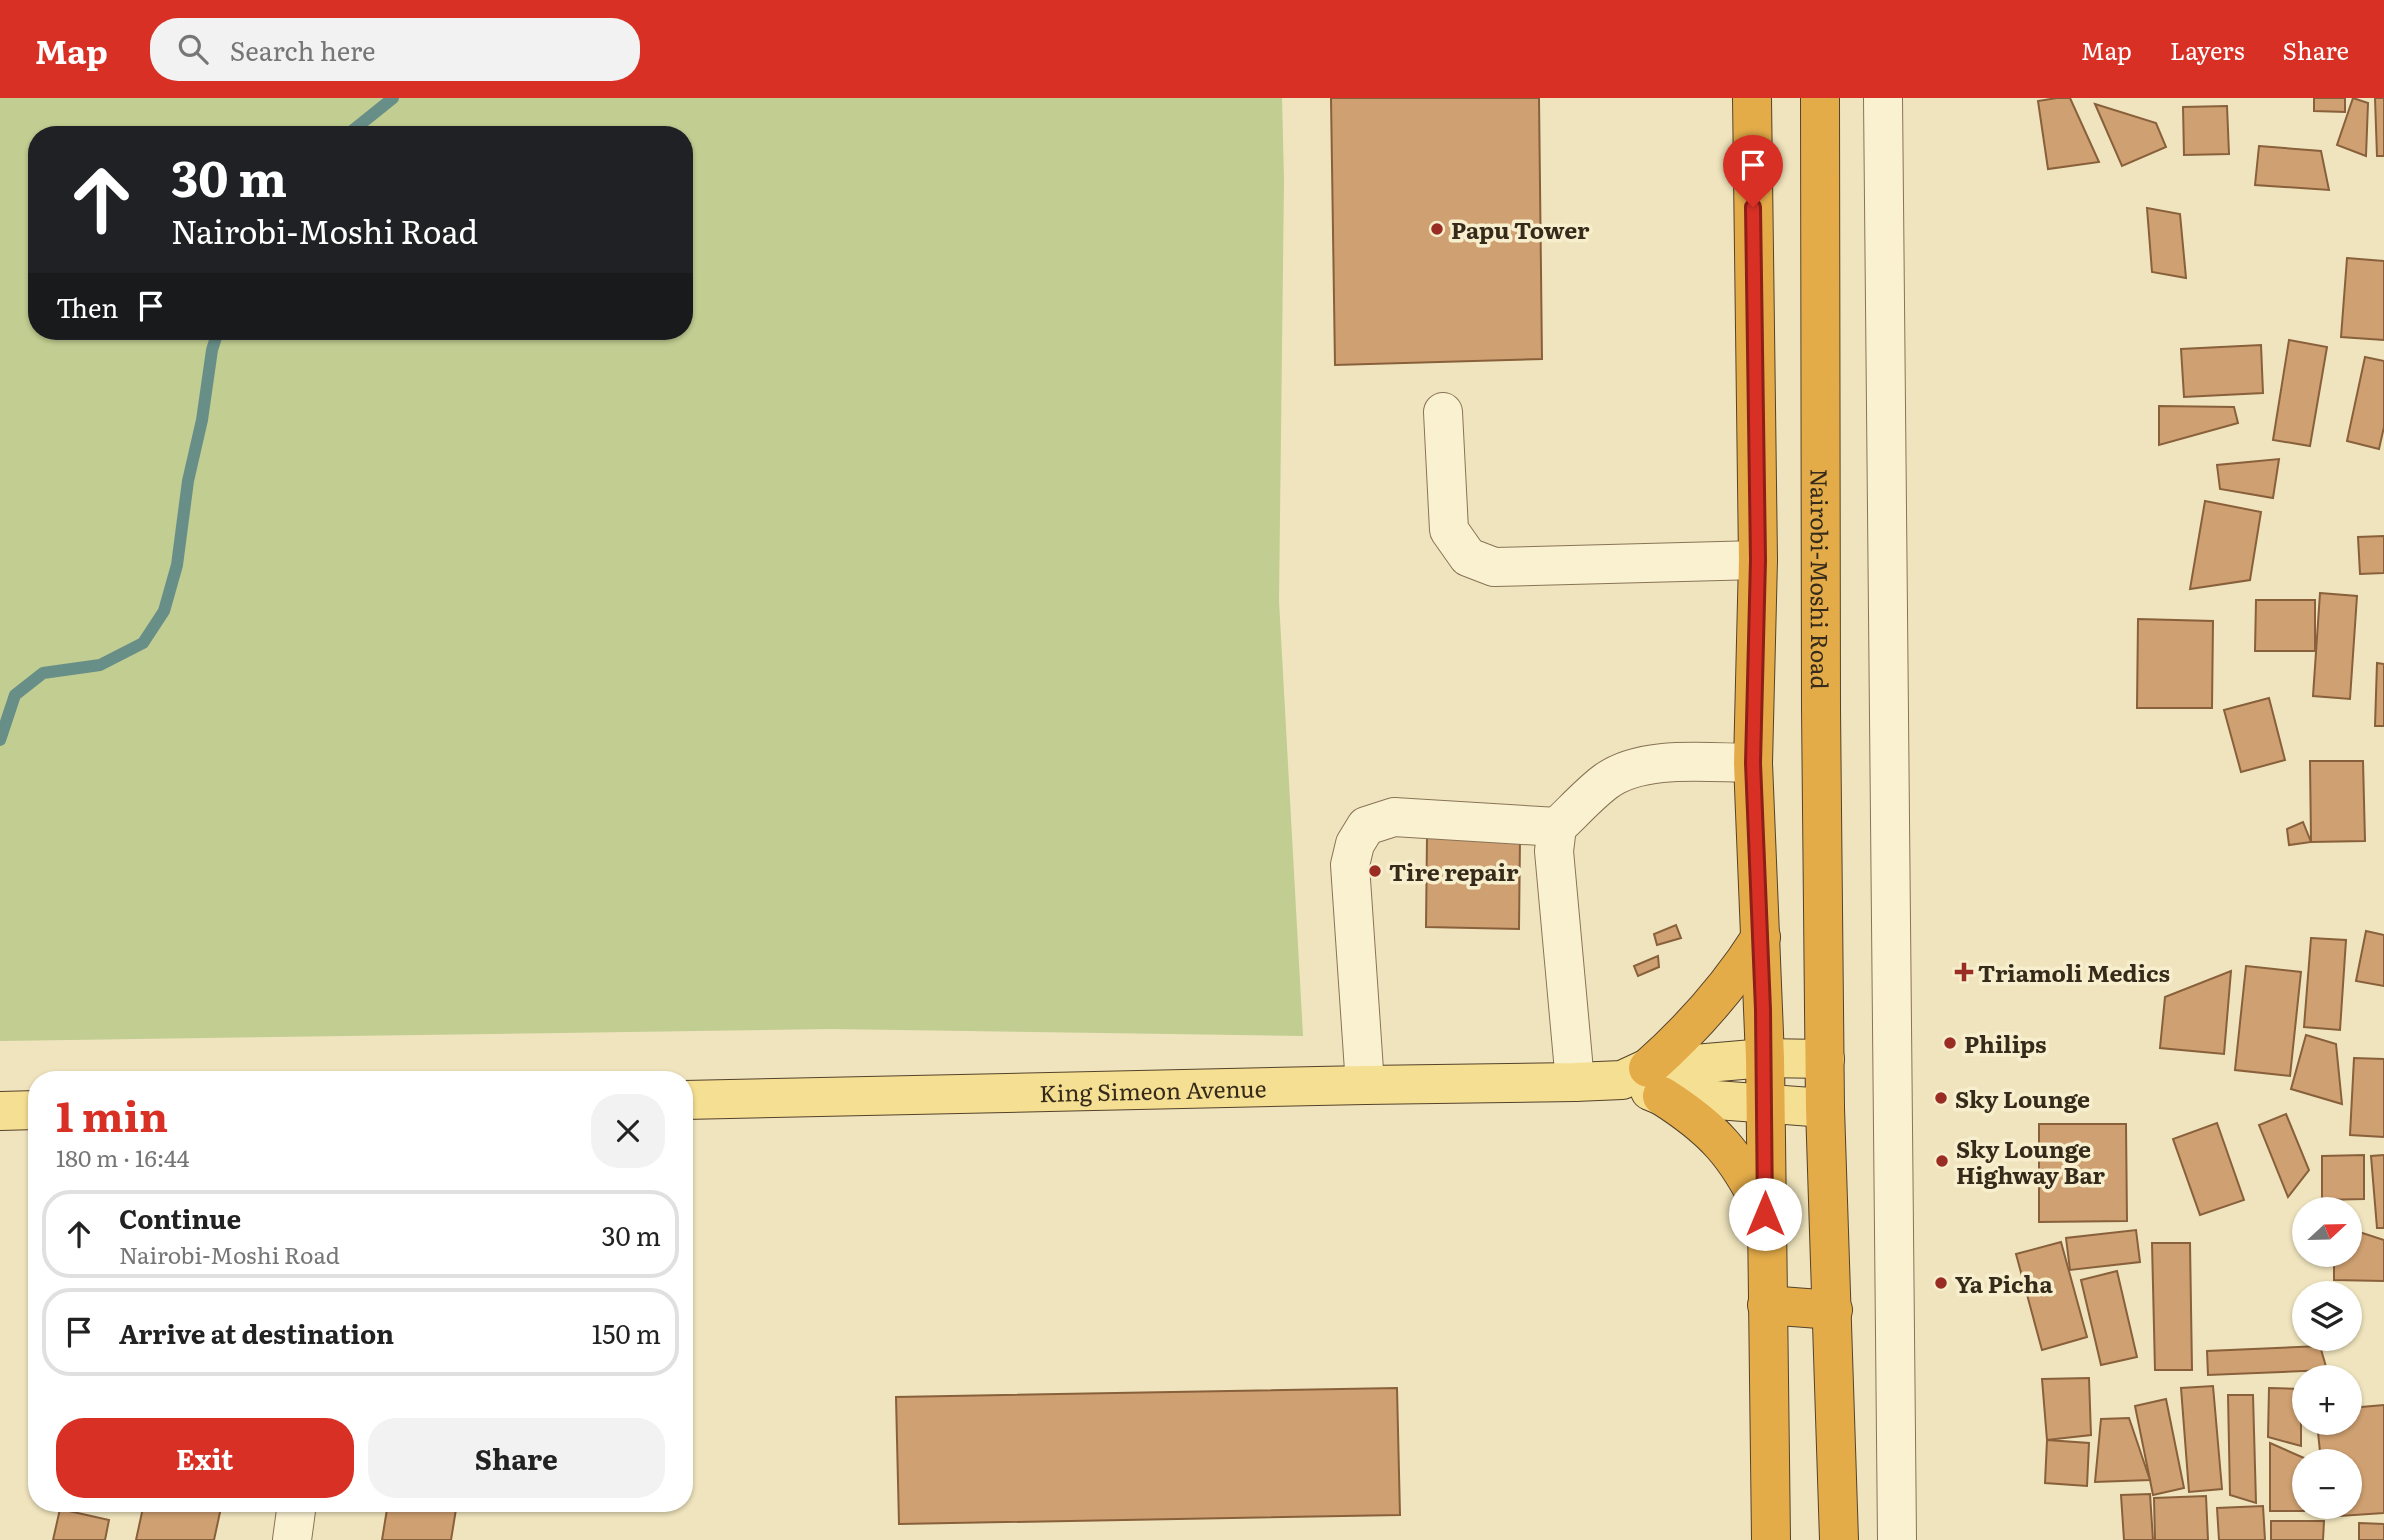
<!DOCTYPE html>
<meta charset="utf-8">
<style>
:root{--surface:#fff;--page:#f2f2f2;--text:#222;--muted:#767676;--line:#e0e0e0;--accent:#d93025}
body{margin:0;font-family:Literata,serif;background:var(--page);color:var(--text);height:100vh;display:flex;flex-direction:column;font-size:26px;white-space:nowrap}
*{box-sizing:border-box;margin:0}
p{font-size:23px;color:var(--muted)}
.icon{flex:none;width:38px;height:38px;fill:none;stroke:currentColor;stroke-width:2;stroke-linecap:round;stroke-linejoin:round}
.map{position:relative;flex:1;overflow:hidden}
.details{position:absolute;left:28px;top:973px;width:665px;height:441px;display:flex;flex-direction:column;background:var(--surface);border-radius:28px;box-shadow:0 2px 5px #0004}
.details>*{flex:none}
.top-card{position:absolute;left:28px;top:28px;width:665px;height:214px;border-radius:28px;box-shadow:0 2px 5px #0004;background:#202124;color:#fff;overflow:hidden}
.needle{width:46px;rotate:68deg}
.fabs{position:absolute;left:2292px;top:1099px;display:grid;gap:14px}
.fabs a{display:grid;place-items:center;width:70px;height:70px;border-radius:50%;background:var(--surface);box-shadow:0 2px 5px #0004;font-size:35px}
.pin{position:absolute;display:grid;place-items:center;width:60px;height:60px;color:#fff;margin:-72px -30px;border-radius:50% 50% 50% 0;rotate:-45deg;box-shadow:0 0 7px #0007}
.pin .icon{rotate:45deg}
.me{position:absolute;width:77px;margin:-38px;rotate:0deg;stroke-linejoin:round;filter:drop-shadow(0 0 5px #0008)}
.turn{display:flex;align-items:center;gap:24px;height:147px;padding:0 28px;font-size:32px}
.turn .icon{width:91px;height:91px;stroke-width:2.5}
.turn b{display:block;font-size:49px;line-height:60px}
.then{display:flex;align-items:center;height:66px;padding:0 28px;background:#0003;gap:14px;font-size:26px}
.round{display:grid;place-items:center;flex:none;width:74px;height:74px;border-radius:28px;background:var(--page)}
.summary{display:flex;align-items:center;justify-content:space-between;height:119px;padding:0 28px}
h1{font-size:42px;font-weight:700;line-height:52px;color:var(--accent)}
.cta{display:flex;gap:14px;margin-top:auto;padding:14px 28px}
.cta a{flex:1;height:80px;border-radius:28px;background:var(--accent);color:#fff;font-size:28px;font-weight:700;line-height:80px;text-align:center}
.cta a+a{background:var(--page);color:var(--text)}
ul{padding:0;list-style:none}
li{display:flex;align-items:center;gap:21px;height:88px;margin:0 14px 10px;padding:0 14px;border:4px solid var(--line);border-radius:28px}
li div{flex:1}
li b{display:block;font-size:26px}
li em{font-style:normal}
header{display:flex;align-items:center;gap:42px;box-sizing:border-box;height:98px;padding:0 35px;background:var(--accent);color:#fff}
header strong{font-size:33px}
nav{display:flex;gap:38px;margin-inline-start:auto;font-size:24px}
.search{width:490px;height:63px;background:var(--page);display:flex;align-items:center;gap:18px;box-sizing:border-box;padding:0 24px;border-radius:28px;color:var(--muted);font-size:26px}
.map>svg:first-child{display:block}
</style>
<header>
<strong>Map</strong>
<div class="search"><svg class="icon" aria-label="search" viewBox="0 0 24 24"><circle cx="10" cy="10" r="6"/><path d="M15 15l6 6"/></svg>Search here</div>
<nav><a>Map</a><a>Layers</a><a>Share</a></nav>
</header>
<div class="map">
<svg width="2384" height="1442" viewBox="0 0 2384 1442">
<rect width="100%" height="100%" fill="#efe4bd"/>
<path fill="#c1cd91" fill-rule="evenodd" d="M 0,0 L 1282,0 L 1284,82 L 1279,503 L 1303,938 L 830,931 L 0,943 ZM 37,37 L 684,37 L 684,233 L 37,233 Z"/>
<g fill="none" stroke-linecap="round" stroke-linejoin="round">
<g stroke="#688e88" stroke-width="12">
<polyline points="347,37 393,0"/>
<polyline points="0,642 15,597 43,575 100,567 143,545 164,513 177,467 188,383 202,322 212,252 218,233"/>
</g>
</g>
<g fill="#cfa071" stroke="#88603b" stroke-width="2">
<polygon points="1331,0 1539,0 1542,261 1335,267"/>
<polygon points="2057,0 2070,0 2099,64 2048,71 2038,3"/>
<polygon points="2314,0 2345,0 2345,14 2314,13"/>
<polygon points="2353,0 2368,5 2366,58 2337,47"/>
<polygon points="2375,0 2384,0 2384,58 2377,58"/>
<polygon points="2095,6 2156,25 2166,49 2122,68"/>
<polygon points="2227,8 2229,56 2184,57 2183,9"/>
<polygon points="2259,48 2321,53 2329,92 2255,87"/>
<polygon points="2147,110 2180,116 2186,180 2152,174"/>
<polygon points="2347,160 2384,163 2384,242 2341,239"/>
<polygon points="2289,242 2327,249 2310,348 2273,342"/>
<polygon points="2261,247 2263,295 2184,299 2181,251"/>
<polygon points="2365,259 2384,263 2384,329 2379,351 2347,343"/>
<polygon points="2159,308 2234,309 2238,325 2159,347"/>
<polygon points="2279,361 2273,400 2220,391 2217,367"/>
<polygon points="2205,403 2261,414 2250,482 2190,491"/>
<polygon points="2384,438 2384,475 2360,476 2358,439"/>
<polygon points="2320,495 2357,498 2350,601 2313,598"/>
<polygon points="2256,502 2315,502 2315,553 2255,553"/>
<polygon points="2138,521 2213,523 2212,610 2137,610"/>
<polygon points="2377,565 2384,566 2384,628 2375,628"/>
<polygon points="2269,600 2285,662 2241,674 2224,612"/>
<polygon points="2310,663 2363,663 2365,743 2311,744"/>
<polygon points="2303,724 2311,744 2289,747 2287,731"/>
<polygon points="1427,739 1520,740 1519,831 1426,829"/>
<polygon points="1676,827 1681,840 1657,847 1654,836"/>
<polygon points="2366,833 2384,837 2384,888 2356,883"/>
<polygon points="2311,840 2346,842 2340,932 2304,929"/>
<polygon points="1658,858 1659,869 1638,878 1634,868"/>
<polygon points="2246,868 2301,874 2290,978 2235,972"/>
<polygon points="2231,873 2224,956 2160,950 2165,899"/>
<polygon points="2306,937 2336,946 2342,1006 2291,991"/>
<polygon points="2354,960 2384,961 2384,1039 2350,1037"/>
<polygon points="2286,1016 2309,1072 2288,1099 2259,1027"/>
<polygon points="2217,1025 2244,1102 2200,1117 2173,1041"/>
<polygon points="2039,1026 2126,1026 2127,1123 2039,1124"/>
<polygon points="2364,1057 2364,1101 2322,1102 2322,1058"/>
<polygon points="2384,1057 2384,1130 2377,1130 2371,1058"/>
<polygon points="2350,1131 2384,1142 2384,1183 2334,1182 2334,1157 2350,1157"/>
<polygon points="2136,1132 2140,1164 2070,1172 2066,1140"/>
<polygon points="2061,1144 2087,1239 2042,1252 2016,1156"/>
<polygon points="2152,1145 2190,1145 2192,1272 2155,1272"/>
<polygon points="2117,1173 2137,1259 2101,1267 2081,1182"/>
<polygon points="2320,1248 2327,1272 2208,1277 2207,1253"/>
<polygon points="2089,1280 2091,1337 2047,1342 2042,1281"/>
<polygon points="2213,1288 2222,1391 2189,1394 2181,1290"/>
<polygon points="1397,1290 1400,1417 899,1426 896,1299"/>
<polygon points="2269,1290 2301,1291 2301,1348 2268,1339"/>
<polygon points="2228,1297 2253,1297 2256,1405 2230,1397"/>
<polygon points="2166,1301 2184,1390 2153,1397 2135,1308"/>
<polygon points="2384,1307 2384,1415 2325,1419 2324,1409 2350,1409 2350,1363 2321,1363 2317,1325 2350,1325 2350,1310"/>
<polygon points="2129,1320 2150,1382 2095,1384 2101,1321"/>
<polygon points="2047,1342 2089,1345 2087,1388 2045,1385"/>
<polygon points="2270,1345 2304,1360 2304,1413 2270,1413"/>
<polygon points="2150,1396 2153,1442 2124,1442 2121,1397"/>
<polygon points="2206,1398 2208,1442 2155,1442 2154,1400"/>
<polygon points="144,1405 222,1405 214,1442 136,1442"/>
<polygon points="388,1405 457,1405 451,1442 382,1442"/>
<polygon points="2263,1408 2265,1442 2219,1442 2217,1410"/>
<polygon points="60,1411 109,1422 105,1442 53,1442"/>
<polygon points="2271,1423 2324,1423 2323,1442 2271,1442"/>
<polygon points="2359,1425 2384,1426 2384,1442 2359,1442"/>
</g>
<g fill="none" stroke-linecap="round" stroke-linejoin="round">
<defs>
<g id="minor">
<polyline points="1883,0 1897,1442"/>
<polyline points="1443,314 1449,432 1468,459 1494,469 1758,462"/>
<path d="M 1575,984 L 1554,753 L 1557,729 C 1573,714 1588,697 1605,684 C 1642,656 1709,665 1753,665"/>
<polyline points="1365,987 1350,767 1355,746 1366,728 1394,719 1557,729"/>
<polyline points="292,1442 297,1405"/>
</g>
<g id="major">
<polyline points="1650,993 1662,998 1825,1010"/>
<path id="s1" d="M 684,1002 L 1365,987 L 1575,984 L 1622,982 L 1648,970 L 1765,960 L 1825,961"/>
<polyline points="0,1013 37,1012"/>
</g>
<g id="highway">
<polyline points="1752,0 1758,462 1753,665 1765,960 1771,1442"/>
<path id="s2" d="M 1820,0 L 1821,611 L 1825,1010 L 1839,1442"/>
<path d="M 1648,970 C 1692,931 1730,888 1761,839"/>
<path d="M 1662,998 C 1714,1031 1736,1056 1763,1111"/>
<polyline points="1767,1207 1833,1212"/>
</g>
</defs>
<use href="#minor" stroke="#887456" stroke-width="40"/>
<use href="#major" stroke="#55422b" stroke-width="40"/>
<use href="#highway" stroke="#55422b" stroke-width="40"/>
<use href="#minor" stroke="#faf1d0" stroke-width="38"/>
<use href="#major" stroke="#f5df92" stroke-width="38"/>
<use href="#highway" stroke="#e4ac49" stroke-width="38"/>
</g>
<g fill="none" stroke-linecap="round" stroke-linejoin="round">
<defs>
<polyline id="route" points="1753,109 1758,462 1753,665 1763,912 1765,1116"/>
</defs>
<use href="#route" stroke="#8d1f18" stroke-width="18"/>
<use href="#route" stroke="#d93025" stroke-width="12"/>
</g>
<g fill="#992c23" stroke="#f7eecd" stroke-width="2.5">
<circle cx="1437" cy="131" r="7"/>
<circle cx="1375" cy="773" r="7"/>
<path d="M1960.5 863.5h7v7h7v7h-7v7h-7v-7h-7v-7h7z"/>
<circle cx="1950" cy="945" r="7"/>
<circle cx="1941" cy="1000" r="7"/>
<circle cx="1942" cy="1063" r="7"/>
<circle cx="1941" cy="1185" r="7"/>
</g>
<g text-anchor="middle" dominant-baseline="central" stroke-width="7" stroke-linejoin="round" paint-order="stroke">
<g font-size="23" font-weight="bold" fill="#362b1b" stroke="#f7eecd" text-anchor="start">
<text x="1451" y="131">Papu Tower</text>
<text x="1389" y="773">Tire repair</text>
<text x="1978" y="874">Triamoli Medics</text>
<text x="1964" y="945">Philips</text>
<text x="1955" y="1000">Sky Lounge</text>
<text x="1956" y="1050">Sky Lounge<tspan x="1956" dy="26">Highway Bar</tspan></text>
<text x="1955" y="1185">Ya Picha</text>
</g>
<g font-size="23" fill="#362b1b" stroke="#f7eecd">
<text stroke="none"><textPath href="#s2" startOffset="481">Nairobi-Moshi Road</textPath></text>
<text stroke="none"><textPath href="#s1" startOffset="469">King Simeon Avenue</textPath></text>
</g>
</g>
</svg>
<div class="fabs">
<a><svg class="needle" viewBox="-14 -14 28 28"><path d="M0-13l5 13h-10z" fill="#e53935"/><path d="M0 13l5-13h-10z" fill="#767676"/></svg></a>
<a><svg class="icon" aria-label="layers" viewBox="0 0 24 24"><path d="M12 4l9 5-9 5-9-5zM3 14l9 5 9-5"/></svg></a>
<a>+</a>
<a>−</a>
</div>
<div class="pin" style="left:1753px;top:109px;background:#d93025"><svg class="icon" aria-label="arrive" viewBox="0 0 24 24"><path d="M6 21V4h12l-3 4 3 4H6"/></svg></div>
<svg class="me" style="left:1765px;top:1116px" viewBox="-20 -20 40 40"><circle r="19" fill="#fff"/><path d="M0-13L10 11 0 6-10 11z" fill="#d93025"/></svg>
<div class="top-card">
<div class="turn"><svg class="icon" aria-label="ahead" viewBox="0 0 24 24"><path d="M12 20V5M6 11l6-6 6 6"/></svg><div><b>30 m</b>Nairobi-Moshi Road</div></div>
<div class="then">Then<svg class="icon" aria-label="arrive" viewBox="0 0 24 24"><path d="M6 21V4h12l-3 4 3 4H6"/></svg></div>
</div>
<section class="details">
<div class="summary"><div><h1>1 min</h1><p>180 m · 16:44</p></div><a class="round"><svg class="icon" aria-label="close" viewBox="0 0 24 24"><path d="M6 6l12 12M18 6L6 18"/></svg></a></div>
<ul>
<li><svg class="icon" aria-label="ahead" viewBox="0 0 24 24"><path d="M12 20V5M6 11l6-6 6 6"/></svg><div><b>Continue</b><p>Nairobi-Moshi Road</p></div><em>30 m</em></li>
<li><svg class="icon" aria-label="arrive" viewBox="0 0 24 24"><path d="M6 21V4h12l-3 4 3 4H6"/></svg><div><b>Arrive at destination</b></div><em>150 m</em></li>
</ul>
<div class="cta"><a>Exit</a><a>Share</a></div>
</section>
</div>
